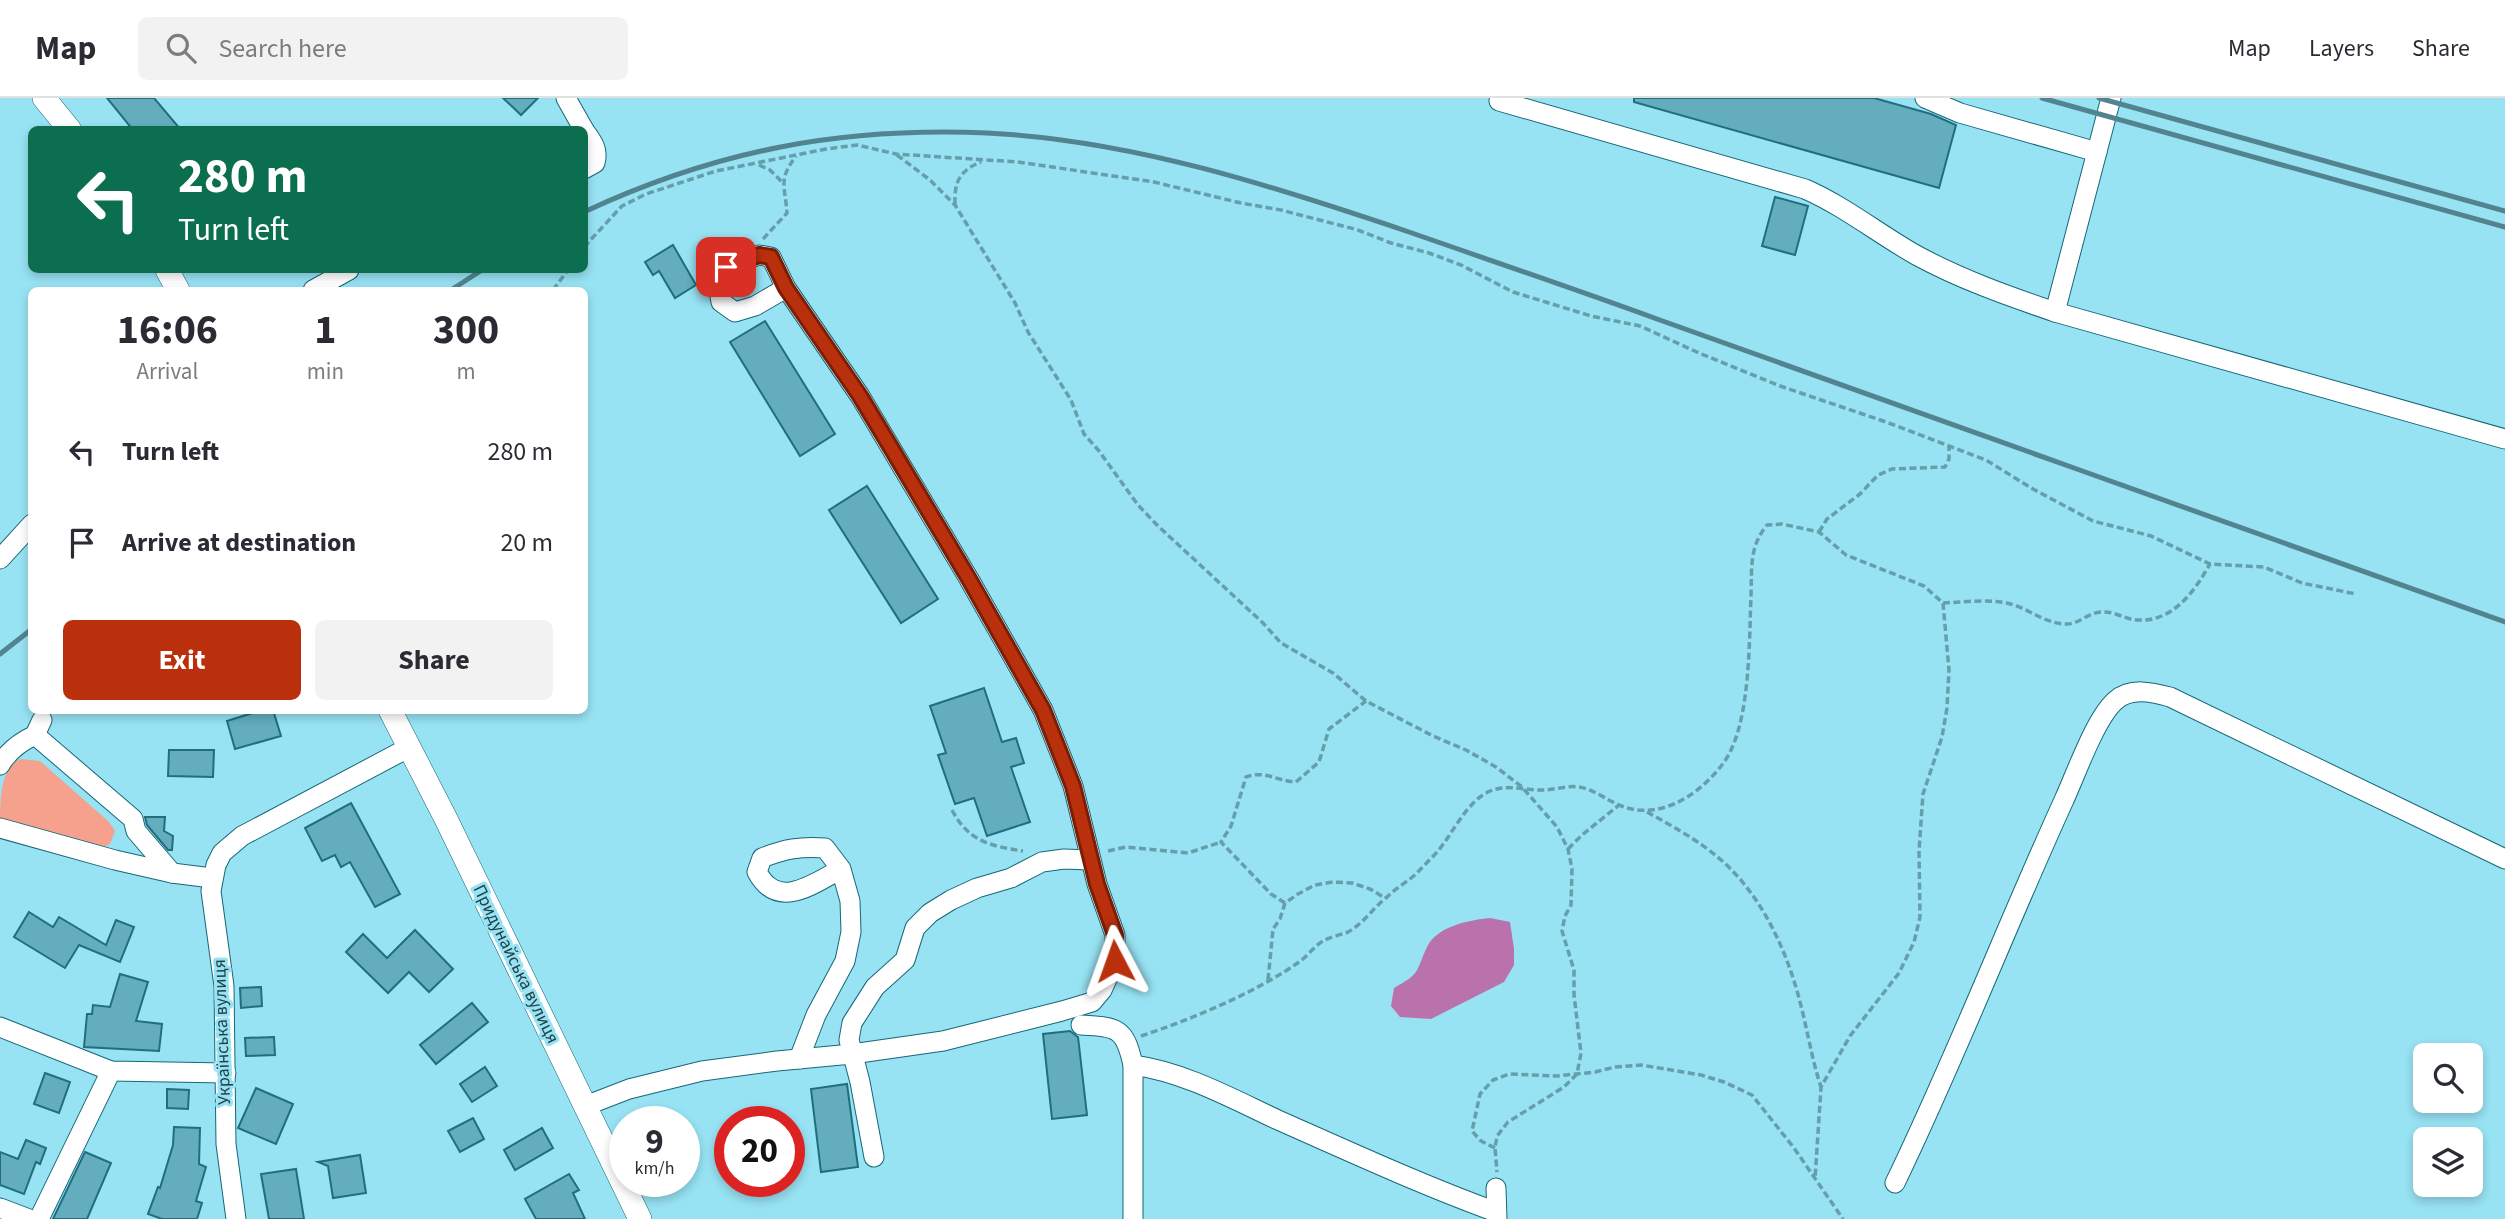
<!DOCTYPE html>
<meta charset="utf-8">
<style>
:root{--surface:#fff;--page:#f2f2f3;--text:#2b2b33;--muted:#7c7c81;--line:#e1e1e2;--accent:#ba2f0c}
body{margin:0;font-family:"Source Sans 3",sans-serif;background:var(--page);color:var(--text);height:100vh;display:flex;flex-direction:column;font-size:26px;white-space:nowrap}
*{box-sizing:border-box;margin:0}
p{font-size:23px;color:var(--muted)}
.icon{flex:none;width:38px;height:38px;fill:none;stroke:currentColor;stroke-width:2;stroke-linecap:round;stroke-linejoin:round}
.map{position:relative;flex:1;overflow:hidden}
.details{position:absolute;left:28px;top:189px;width:560px;height:427px;display:flex;flex-direction:column;background:var(--surface);border-radius:10px;box-shadow:0 4px 10px #0003}
.details>*{flex:none}
.hud{position:absolute;left:28px;top:28px;width:560px;height:147px;border-radius:10px;box-shadow:0 4px 10px #0003;background:#0b6e4f;color:#fff;overflow:hidden}
.tools{position:absolute;left:2413px;top:945px;display:grid;gap:14px}
.tools a{display:grid;place-items:center;width:70px;height:70px;border-radius:10px;background:var(--surface);box-shadow:0 4px 10px #0003;font-size:35px}
.speed{position:absolute;left:609px;top:1008px;display:flex;gap:14px;font-size:35px;font-weight:700;text-align:center}
.speed>*{display:grid;place-content:center;width:91px;height:91px;border-radius:50%;background:var(--surface);box-shadow:0 4px 10px #0003;line-height:1}
.speed small{font-size:18px;font-weight:400}
.speed .limit{border:10px solid #d22;background:#fff;color:#111}
.pin{position:absolute;display:grid;place-items:center;width:60px;height:60px;color:#fff;margin:-30px;border-radius:14px;box-shadow:0 4px 10px #0006}
.me{position:absolute;width:77px;margin:-38px;rotate:356deg;stroke-linejoin:round;filter:drop-shadow(0 0 5px #0008)}
.turn{display:flex;align-items:center;gap:24px;height:147px;padding:0 35px;font-size:32px}
.turn .icon{width:91px;height:91px;stroke-width:2.5}
.turn b{display:block;font-size:49px;line-height:60px}
.eta{display:flex;justify-content:space-evenly;align-items:center;height:119px;text-align:center}
.eta b{font-size:42px;font-weight:700;line-height:49px}
.action{display:flex;gap:14px;margin-top:auto;padding:14px 35px}
.action a{flex:1;height:80px;border-radius:10px;background:var(--accent);color:#fff;font-size:28px;font-weight:700;line-height:80px;text-align:center}
.action a+a{background:var(--page);color:var(--text)}
ul{padding:0;list-style:none}
li{display:flex;align-items:center;gap:21px;height:91px;padding:0 35px}
li div{flex:1}
li b{display:block;font-size:26px}
li em{font-style:normal}
header{display:flex;align-items:center;gap:42px;box-sizing:border-box;height:98px;padding:0 35px;background:var(--surface);border-bottom:2px solid var(--line)}
header strong{font-size:33px}
nav{display:flex;gap:38px;margin-inline-start:auto;font-size:24px}
.search{width:490px;height:63px;background:var(--page);display:flex;align-items:center;gap:18px;box-sizing:border-box;padding:0 24px;border-radius:10px;color:var(--muted);font-size:26px}
.map>svg:first-child{display:block}
</style>
<header>
<strong>Map</strong>
<div class="search"><svg class="icon" aria-label="search" viewBox="0 0 24 24"><circle cx="10" cy="10" r="6"/><path d="M15 15l6 6"/></svg>Search here</div>
<nav><a>Map</a><a>Layers</a><a>Share</a></nav>
</header>
<div class="map">
<svg width="2505" height="1121" viewBox="0 0 2505 1121">
<rect width="100%" height="100%" fill="#97e2f3"/>
<path fill="#f6a18d" d="M 21,661 L 40,663 L 109,724 L 115,733 L 110,746 L 104,749 L 0,727 C 0,701 0,669 21,661 Z"/>
<path fill="#ba72ac" d="M 1490,820 L 1510,824 L 1514,851 L 1514,867 L 1504,884 L 1431,921 L 1400,919 L 1391,908 L 1394,890 C 1421,875 1415,875 1427,849 C 1437,828 1470,822 1490,820 Z"/>
<g fill="#63adbe" stroke="#1f6f7f" stroke-width="2">
<polygon points="107,0 154,0 181,32 133,32"/>
<polygon points="503,0 538,0 521,17"/>
<polygon points="1634,0 1874,0 1931,16 1956,27 1939,90 1634,4"/>
<polygon points="1775,99 1808,108 1795,157 1762,148"/>
<polygon points="673,147 696,187 675,200 659,173 653,177 645,164"/>
<polygon points="765,223 835,336 800,358 730,244"/>
<polygon points="867,388 938,501 901,525 829,412"/>
<polygon points="984,590 1002,644 1016,640 1024,665 1011,669 1030,724 987,738 974,700 955,706 938,657 946,655 930,608"/>
<polygon points="262,612 273,612 281,638 235,651 227,623"/>
<polygon points="169,652 214,652 213,679 168,678"/>
<polygon points="351,705 400,796 375,809 350,764 341,769 335,757 322,763 305,730"/>
<polygon points="145,719 165,719 164,733 173,738 172,752 168,752 147,727"/>
<polygon points="29,814 53,829 59,819 106,847 116,822 134,829 120,864 79,847 65,870 14,839"/>
<polygon points="415,832 453,871 429,894 409,874 388,895 346,854 363,836 387,860"/>
<polygon points="120,876 148,884 136,923 162,926 159,953 84,949 87,916 92,916 93,907 110,909"/>
<polygon points="261,889 262,908 241,910 240,890"/>
<polygon points="472,905 488,924 436,966 420,947"/>
<polygon points="1070,933 1078,939 1087,1017 1052,1021 1043,936"/>
<polygon points="274,939 275,957 246,958 245,940"/>
<polygon points="485,969 497,988 472,1004 460,986"/>
<polygon points="45,975 70,984 59,1015 34,1006"/>
<polygon points="847,986 858,1069 821,1074 811,991"/>
<polygon points="256,990 293,1006 276,1046 238,1030"/>
<polygon points="167,991 189,992 188,1011 167,1010"/>
<polygon points="473,1020 484,1041 460,1054 448,1033"/>
<polygon points="174,1029 200,1030 199,1066 206,1069 196,1103 202,1105 197,1121 162,1121 148,1116 158,1089 160,1090 173,1047"/>
<polygon points="542,1030 553,1050 515,1072 504,1052"/>
<polygon points="26,1042 46,1050 40,1066 36,1064 24,1096 0,1087 0,1054 18,1061"/>
<polygon points="85,1054 111,1065 87,1121 53,1121"/>
<polygon points="360,1057 366,1095 333,1100 328,1068 318,1064"/>
<polygon points="296,1071 304,1121 269,1121 261,1076"/>
<polygon points="569,1076 579,1092 573,1095 585,1121 536,1121 525,1101"/>
</g>
<g fill="none" stroke-linecap="round" stroke-linejoin="round">
<defs>
<g id="minor">
<polyline points="566,0 584,32"/>
<path d="M 1500,0 L 1499,3 L 1805,91 C 1844,108 1879,136 1916,157 C 1960,181 2008,198 2055,214 L 2505,341"/>
<polyline points="1925,0 1960,15 2097,54"/>
<path d="M 584,32 C 592,43 599,51 595,65 L 584,71"/>
<polyline points="313,192 349,172"/>
<polyline points="2055,214 2111,0"/>
<polyline points="0,461 32,426"/>
<polyline points="35,637 133,721 136,733 172,775"/>
<path d="M 0,667 C 8,653 20,644 35,637 L 42,622"/>
<polyline points="0,730 115,762 172,775 212,780"/>
<path d="M 1081,927 C 1118,929 1125,930 1133,967 L 1133,1121"/>
<polyline points="0,929 111,973 226,975"/>
<path d="M 799,961 L 816,917 L 845,863 L 851,834 L 850,803 L 841,771 L 825,750 C 801,748 784,751 762,760 L 757,774 C 778,813 813,786 841,771"/>
<path d="M 1133,967 C 1184,974 1231,1000 1278,1022 C 1350,1054 1422,1087 1496,1114"/>
<polyline points="585,1008 629,991 702,973 777,963 852,956 943,943 1062,913 1092,904 1102,892 1115,863 1115,837 1097,786 1073,688 1043,612 969,481 860,298 786,190 771,159 759,157 726,169 718,186 721,204 735,214 755,208 786,190"/>
<polyline points="874,1059 860,984 849,942 852,925 875,889 905,862 915,830 930,815 951,802 977,790 1011,780 1042,764 1064,761 1090,762"/>
<path d="M 1895,1085 C 1956,959 2006,829 2064,702 C 2076,676 2095,621 2115,603 C 2130,589 2152,594 2170,599 L 2505,761"/>
<polyline points="1496,1090 1497,1121"/>
<polyline points="0,1110 29,1121"/>
<polyline points="39,1121 111,973"/>
<polyline points="236,1121 226,1046 224,888 211,793 216,767 222,755 242,738 408,650"/>
</g>
<g id="major">
<polyline points="44,0 70,32"/>
<polyline points="167,172 178,192"/>
<polyline points="390,612 446,721 640,1121"/>
</g>
</defs>
<use href="#minor" stroke="#156878" stroke-width="21"/>
<use href="#major" stroke="#156878" stroke-width="24"/>
<g stroke="#669fac" stroke-width="3.5" stroke-dasharray="7 3.5" stroke-linecap="butt">
<polyline points="897,57 930,82 955,107 1015,205 1028,234 1071,302 1084,336 1099,353 1138,407 1158,428 1263,525 1281,545 1333,575 1366,603 1433,638 1466,652 1496,669 1522,689 1557,729 1568,751 1572,771 1571,807 1565,818 1562,833 1574,872 1574,897 1581,955 1577,976 1564,989 1508,1024 1497,1038 1495,1050 1497,1074"/>
<polyline points="759,67 770,72 782,84"/>
<path d="M 955,106 C 954,84 960,72 981,64"/>
<path d="M 763,141 L 787,115 C 785,87 778,82 796,58"/>
<polyline points="584,149 622,108 646,96 716,73 826,51 857,47 896,56 1018,64 1154,84 1241,105 1281,112 1358,132 1391,145 1429,155 1461,167 1513,194 1591,218 1640,228 1699,255 1780,288 1886,324 1986,362 2033,391 2093,423 2151,438 2210,466 2264,469 2302,485 2356,496"/>
<polyline points="553,192 568,172"/>
<polyline points="1819,434 1827,421 1860,396 1878,377 1892,371 1945,369 1949,361 1949,349"/>
<path d="M 1943,505 C 1964,504 1987,501 2007,505 C 2029,510 2044,526 2067,526 C 2079,526 2089,514 2102,514 C 2115,513 2126,522 2138,522 C 2174,524 2195,492 2210,466"/>
<path d="M 952,712 C 968,743 990,748 1023,753"/>
<path d="M 1647,714 C 1672,728 1698,742 1720,761 C 1764,799 1790,859 1803,916 C 1809,941 1813,965 1821,989"/>
<polyline points="1568,751 1582,737 1619,707"/>
<polyline points="1108,753 1126,749 1188,755 1221,744"/>
<path d="M 1285,805 L 1271,796 L 1221,744 L 1231,728 L 1246,679 C 1264,672 1277,683 1296,684 L 1319,664 L 1329,631 L 1366,603"/>
<polyline points="1268,882 1273,831 1280,821 1285,805 1298,796 1315,787 1333,784 1352,785 1370,791 1385,800"/>
<path d="M 1141,938 C 1192,921 1255,895 1299,864 C 1308,858 1314,848 1323,843 C 1330,839 1340,837 1348,834 C 1364,825 1373,810 1387,799 C 1396,790 1407,784 1416,776 C 1423,768 1431,761 1438,753 C 1453,735 1467,703 1490,693 C 1505,687 1521,691 1537,692 C 1551,693 1566,687 1579,689 C 1593,691 1605,701 1617,706 C 1657,725 1698,698 1722,667 C 1751,630 1749,544 1751,497 C 1752,469 1749,449 1767,427 L 1782,426 L 1819,434 L 1846,457 L 1924,488 L 1943,505 L 1949,572 L 1947,610 L 1942,639 L 1923,696 L 1919,753 L 1920,819 L 1914,844 L 1899,875 L 1850,938 L 1821,989 L 1815,1081"/>
<polyline points="1495,1050 1481,1043 1472,1033 1480,996 1493,982 1509,976 1557,978 1595,974 1615,969 1641,967 1701,977 1724,984 1752,997 1794,1050 1843,1121"/>
</g>
<use href="#minor" stroke="#fff" stroke-width="19"/>
<use href="#major" stroke="#fff" stroke-width="23"/>
<g stroke="#52848f" stroke-width="5">
<polyline points="2042,0 2505,129"/>
<polyline points="2099,0 2505,113"/>
<path d="M 584,114 C 717,52 841,29 987,35 C 1132,42 1273,88 1409,134 C 1492,163 1575,191 1657,221 C 1940,322 2222,423 2505,524"/>
<polyline points="451,192 482,172"/>
<polyline points="0,556 32,531"/>
</g>
</g>
<g fill="none" stroke-linecap="round" stroke-linejoin="round">
<defs>
<polyline id="route" points="726,169 759,157 771,159 786,190 860,298 887,343 969,481 1043,612 1073,688 1097,786 1115,837 1115,863"/>
</defs>
<use href="#route" stroke="#791f08" stroke-width="18"/>
<use href="#route" stroke="#ba2f0c" stroke-width="12"/>
</g>
<g text-anchor="middle" dominant-baseline="central" stroke-width="6" stroke-linejoin="round" paint-order="stroke">
<g font-size="18" fill="#224249" stroke="#97e2f3">
<text transform="translate(516 866) rotate(64)">Придунайська вулиця</text>
<text transform="translate(222 934) rotate(-92)">Українська вулиця</text>
</g>
</g>
</svg>
<div class="tools">
<a><svg class="icon" aria-label="search" viewBox="0 0 24 24"><circle cx="10" cy="10" r="6"/><path d="M15 15l6 6"/></svg></a>
<a><svg class="icon" aria-label="layers" viewBox="0 0 24 24"><path d="M12 4l9 5-9 5-9-5zM3 14l9 5 9-5"/></svg></a>
</div>
<div class="speed"><div>9<small>km/h</small></div><div class="limit">20</div></div>
<div class="pin" style="left:726px;top:169px;background:#d93025"><svg class="icon" aria-label="arrive" viewBox="0 0 24 24"><path d="M6 21V4h12l-3 4 3 4H6"/></svg></div>
<svg class="me" style="left:1115px;top:863px" viewBox="-20 -20 40 40"><path d="M0-17L14 15 0 8-14 15z" fill="#ba2f0c" stroke="#fff" stroke-width="4"/></svg>
<div class="hud">
<div class="turn"><svg class="icon" aria-label="left" viewBox="0 0 24 24"><path d="M17 20v-9H6M10 6l-5 5 5 5"/></svg><div><b>280 m</b>Turn left</div></div>
</div>
<section class="details">
<div class="eta">
<div><b>16:06</b><p>Arrival</p></div>
<div><b>1</b><p>min</p></div>
<div><b>300</b><p>m</p></div>
</div>
<ul>
<li><svg class="icon" aria-label="left" viewBox="0 0 24 24"><path d="M17 20v-9H6M10 6l-5 5 5 5"/></svg><div><b>Turn left</b></div><em>280 m</em></li>
<li><svg class="icon" aria-label="arrive" viewBox="0 0 24 24"><path d="M6 21V4h12l-3 4 3 4H6"/></svg><div><b>Arrive at destination</b></div><em>20 m</em></li>
</ul>
<div class="action"><a>Exit</a><a>Share</a></div>
</section>
</div>
